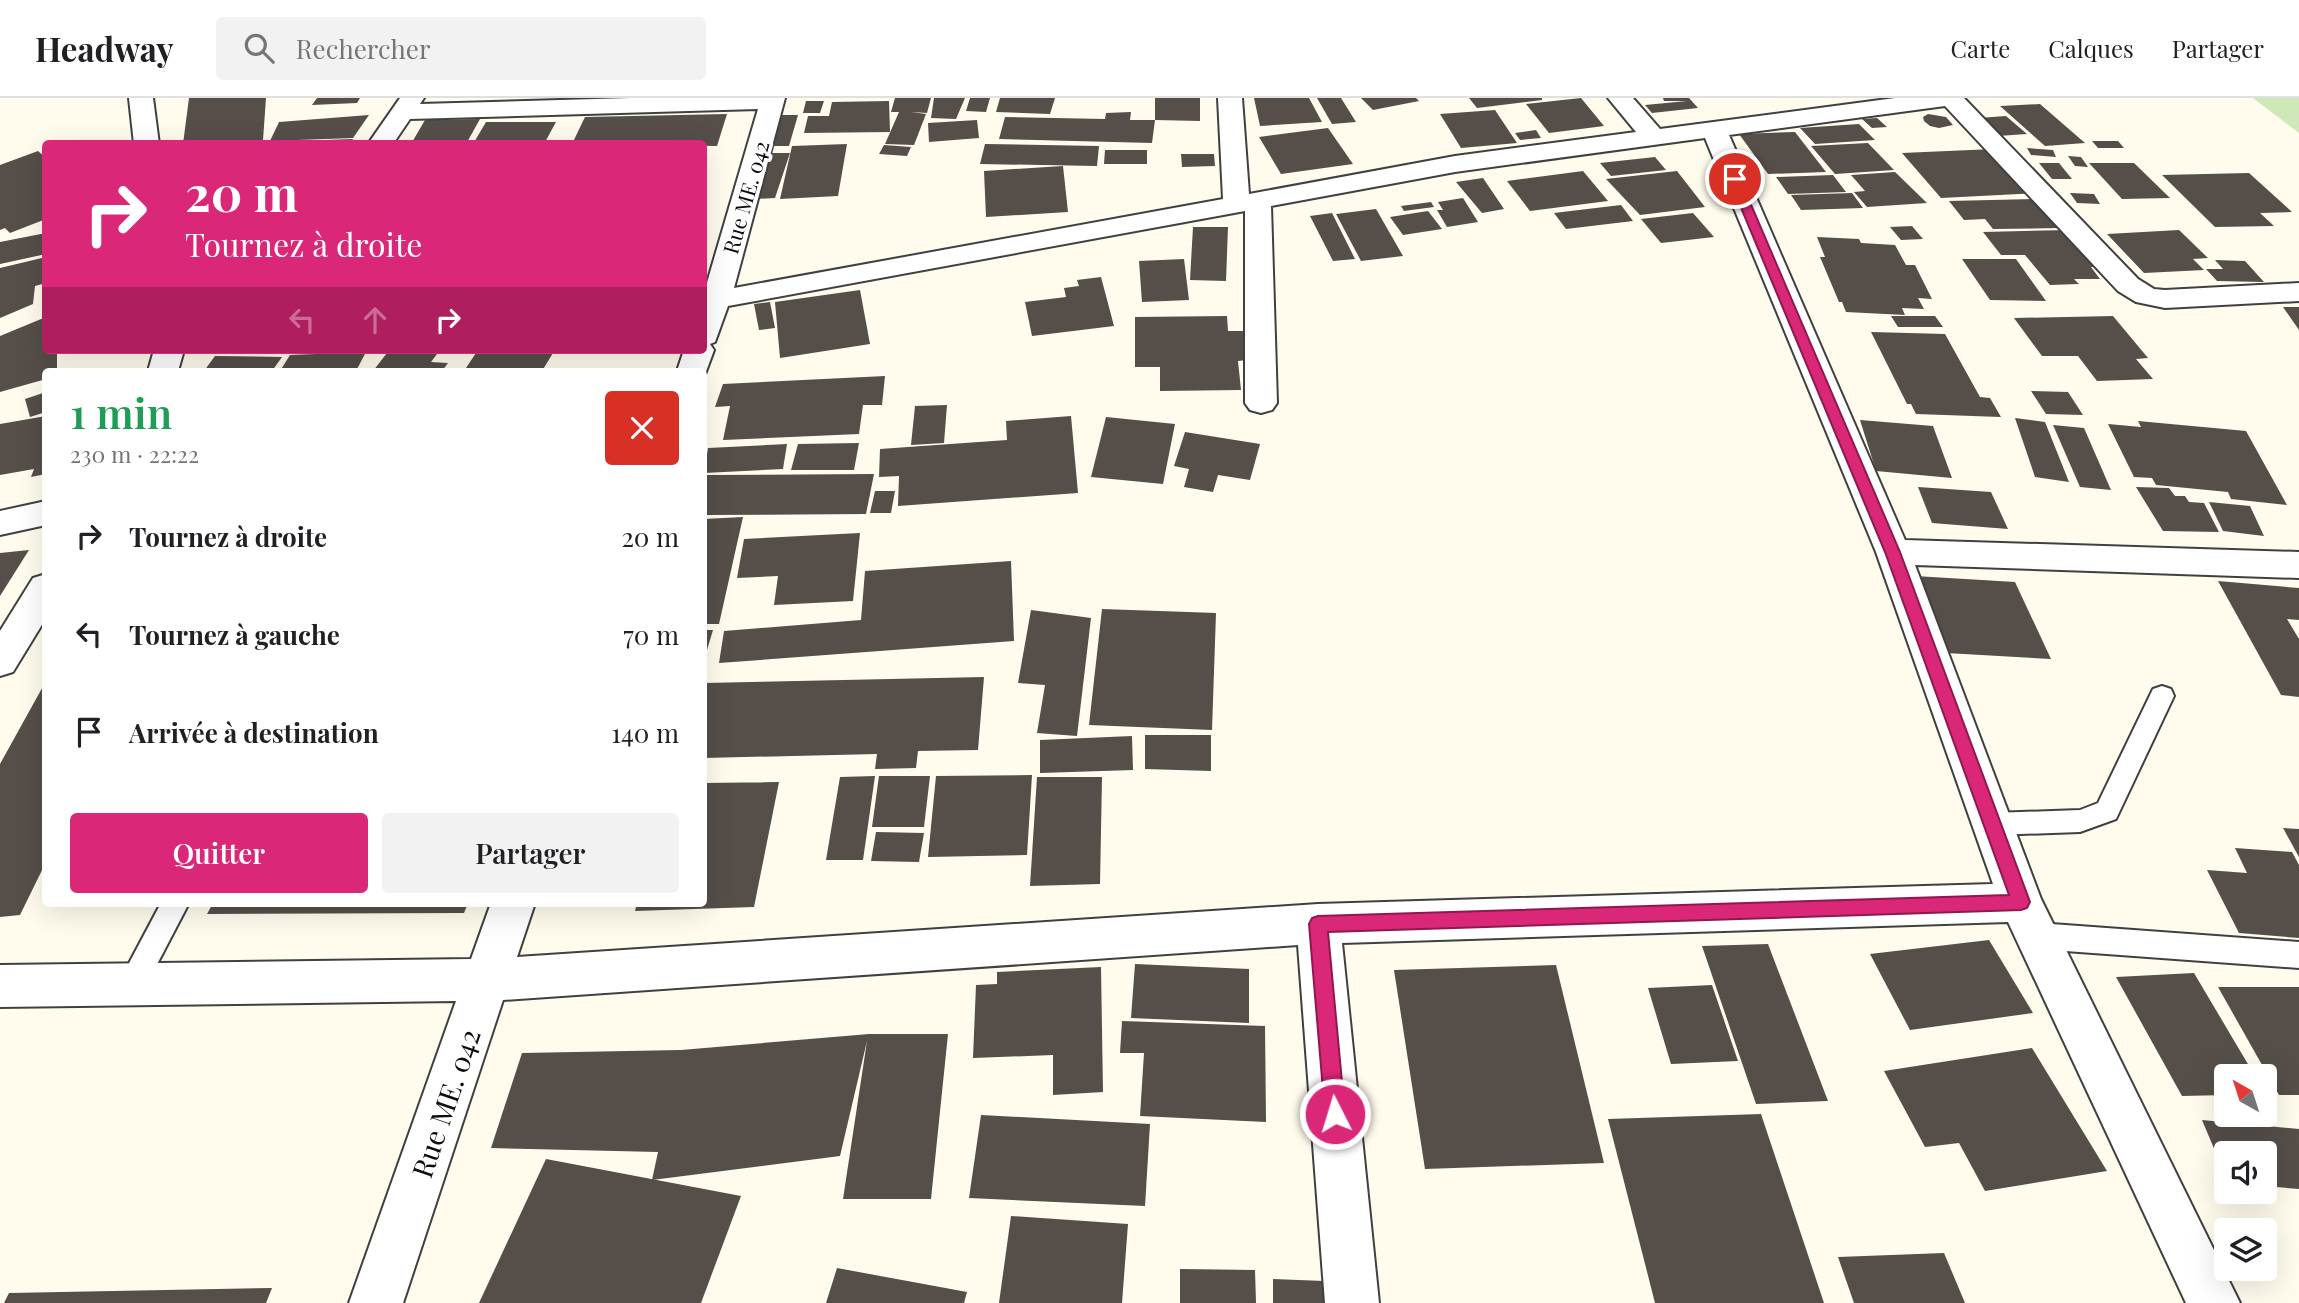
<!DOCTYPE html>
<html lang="fr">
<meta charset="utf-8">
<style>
:root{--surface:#fff;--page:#f2f2f2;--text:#202124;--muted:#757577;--line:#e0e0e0;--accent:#db2777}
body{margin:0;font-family:"Playfair Display",serif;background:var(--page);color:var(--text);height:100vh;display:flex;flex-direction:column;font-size:26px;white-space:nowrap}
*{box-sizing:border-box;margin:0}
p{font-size:23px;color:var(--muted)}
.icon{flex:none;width:38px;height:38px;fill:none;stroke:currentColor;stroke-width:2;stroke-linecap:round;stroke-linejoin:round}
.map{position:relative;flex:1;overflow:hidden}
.details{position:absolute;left:42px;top:270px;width:665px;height:539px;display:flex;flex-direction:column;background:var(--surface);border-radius:7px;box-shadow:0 7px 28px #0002}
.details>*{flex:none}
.guide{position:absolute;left:42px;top:42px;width:665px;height:214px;border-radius:7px;box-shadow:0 7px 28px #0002;background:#db2777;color:#fff;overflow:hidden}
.needle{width:46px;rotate:321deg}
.buttons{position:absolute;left:2214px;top:966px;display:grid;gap:14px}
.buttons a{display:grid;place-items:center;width:63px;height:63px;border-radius:7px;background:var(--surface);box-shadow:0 7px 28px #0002;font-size:35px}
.pin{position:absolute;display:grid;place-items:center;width:60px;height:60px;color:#fff;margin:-30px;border:4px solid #fff;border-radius:50%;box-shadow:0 2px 7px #0007}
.me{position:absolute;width:77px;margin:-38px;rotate:355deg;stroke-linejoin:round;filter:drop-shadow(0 0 5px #0008)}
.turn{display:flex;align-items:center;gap:24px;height:147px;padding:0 28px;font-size:32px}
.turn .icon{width:91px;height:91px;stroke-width:2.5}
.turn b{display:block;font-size:49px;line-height:60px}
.lanes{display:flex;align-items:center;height:66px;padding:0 28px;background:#0003;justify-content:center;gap:35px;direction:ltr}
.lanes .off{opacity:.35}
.round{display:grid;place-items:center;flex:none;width:74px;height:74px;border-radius:7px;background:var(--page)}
.head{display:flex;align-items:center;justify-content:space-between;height:119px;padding:0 28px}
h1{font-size:42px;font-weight:600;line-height:52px;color:#1e9e55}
.button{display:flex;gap:14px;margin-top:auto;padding:14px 28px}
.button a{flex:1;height:80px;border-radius:7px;background:var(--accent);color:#fff;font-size:28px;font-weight:600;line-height:80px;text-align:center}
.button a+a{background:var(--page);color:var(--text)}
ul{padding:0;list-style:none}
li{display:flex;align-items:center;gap:21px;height:98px;padding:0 28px}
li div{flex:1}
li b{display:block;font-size:26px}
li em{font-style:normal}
header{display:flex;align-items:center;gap:42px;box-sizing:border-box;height:98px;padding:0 35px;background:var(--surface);border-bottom:2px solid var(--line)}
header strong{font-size:33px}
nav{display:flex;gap:38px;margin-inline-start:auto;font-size:24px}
.search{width:490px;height:63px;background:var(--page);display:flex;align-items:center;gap:18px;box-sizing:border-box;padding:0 24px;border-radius:7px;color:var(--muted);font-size:26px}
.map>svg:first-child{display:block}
</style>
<header>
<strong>Headway</strong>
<div class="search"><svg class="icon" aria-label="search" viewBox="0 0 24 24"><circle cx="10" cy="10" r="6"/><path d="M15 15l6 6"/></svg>Rechercher</div>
<nav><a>Carte</a><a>Calques</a><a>Partager</a></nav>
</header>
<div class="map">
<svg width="2299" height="1205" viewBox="0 0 2299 1205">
<rect width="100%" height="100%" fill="#fffced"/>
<polygon fill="#cee8b7" points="2253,0 2299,0 2299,35"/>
<g fill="#554e49">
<polygon points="189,0 266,0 263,42 244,46 183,46"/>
<polygon points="317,0 360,0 357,5 312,7"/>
<polygon points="895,0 931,0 927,15 911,14 926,16 914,47 885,46 899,14 891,14"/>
<polygon points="934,0 965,0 956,21 931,20"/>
<polygon points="970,0 990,0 986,14 966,13"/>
<polygon points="1000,0 1055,0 1050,16 996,14"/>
<polygon points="1155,0 1200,0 1200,23 1155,22"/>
<polygon points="1254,0 1309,0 1322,24 1260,28"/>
<polygon points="1317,0 1341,0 1356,24 1332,26"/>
<polygon points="1361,0 1416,0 1419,3 1373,12"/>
<polygon points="1469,0 1542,0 1542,2 1477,10"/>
<polygon points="1581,0 1604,28 1549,35 1526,6"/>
<polygon points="1663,0 1689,0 1698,10 1652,15 1645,7 1687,3 1664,3"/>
<polygon points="806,3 824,3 820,15 803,15"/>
<polygon points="889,3 890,34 804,35 808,18 829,18 832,4"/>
<polygon points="2040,6 2085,45 2045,48 2000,8"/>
<polygon points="1495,12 1517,45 1461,50 1440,16"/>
<polygon points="1131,14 1130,22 1155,22 1152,45 999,41 1005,19 1105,21 1106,15"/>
<polygon points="727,16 717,48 572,46 585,19"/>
<polygon points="1928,16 1946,19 1953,27 1939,30 1930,28 1924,23 1923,19"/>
<polygon points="369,17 353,40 270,43 279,24"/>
<polygon points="782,17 798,17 789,48 772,48"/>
<polygon points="2006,18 2027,36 1998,38 1978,20"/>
<polygon points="1877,20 1887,29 1872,30 1862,21"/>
<polygon points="480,21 466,46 411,46 425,22"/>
<polygon points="977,22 979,40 929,44 928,25"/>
<polygon points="486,24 556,24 544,46 473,46"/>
<polygon points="1859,26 1875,42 1815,46 1800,30"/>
<polygon points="1328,30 1353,66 1281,76 1259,39"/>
<polygon points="1536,32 1541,40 1520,42 1515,35"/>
<polygon points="1795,34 1826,74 1768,76 1739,36"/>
<polygon points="353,41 350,46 295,46 297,43"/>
<polygon points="2092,43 2118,43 2124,50 2098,50"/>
<polygon points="1868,45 1894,72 1835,76 1811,48"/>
<polygon points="847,46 838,98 780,101 792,48"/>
<polygon points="985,46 1099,48 1097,68 980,66"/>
<polygon points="884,47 911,49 907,58 879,56"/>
<polygon points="2027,50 2053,52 2056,59 2031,57"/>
<polygon points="1994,51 2037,95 1941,100 1902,55"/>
<polygon points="1105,52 1147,52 1147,66 1104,66"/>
<polygon points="38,53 46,60 46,121 10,135 5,130 0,132 0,67"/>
<polygon points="771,55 790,55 775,100 756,101"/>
<polygon points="1181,56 1214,56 1215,68 1182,69"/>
<polygon points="2068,58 2081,59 2088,69 2075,68"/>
<polygon points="1655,59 1666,72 1611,78 1600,65"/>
<polygon points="2039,65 2059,65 2072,81 2052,81"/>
<polygon points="2089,65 2134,65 2170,100 2122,101"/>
<polygon points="1063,68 1068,114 986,119 984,73"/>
<polygon points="1583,73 1608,103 1530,113 1507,83"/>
<polygon points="1677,73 1705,109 1640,117 1606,81"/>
<polygon points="1895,74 1927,105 1867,109 1854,94 1865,93 1851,77"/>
<polygon points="2249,75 2292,114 2260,115 2274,128 2215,129 2162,77"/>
<polygon points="1833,77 1846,94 1788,96 1776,79"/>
<polygon points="1483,80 1504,111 1482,115 1456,84"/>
<polygon points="1852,95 1863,110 1801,112 1791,97"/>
<polygon points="2070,95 2094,96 2100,106 2077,105"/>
<polygon points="1463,100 1478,124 1447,129 1437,112 1443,112 1438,104"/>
<polygon points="2035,101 2060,130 1993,131 1985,121 1964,122 1949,103"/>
<polygon points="1431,104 1434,109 1404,113 1401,108"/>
<polygon points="1621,107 1633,123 1566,131 1554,115"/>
<polygon points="1376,111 1403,158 1361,163 1336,116"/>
<polygon points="1428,113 1442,131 1403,137 1390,119"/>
<polygon points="1332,115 1355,161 1333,163 1310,118"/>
<polygon points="1693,115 1714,139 1661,145 1641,121"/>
<polygon points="1912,128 1923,141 1901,142 1890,129"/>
<polygon points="1193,129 1228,129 1226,183 1190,182"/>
<polygon points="2069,132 2101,169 2091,169 2100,181 2074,181 2079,186 2050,187 2025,157 2001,157 1983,134"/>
<polygon points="2179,132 2208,160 2193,161 2204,172 2144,175 2107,136"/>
<polygon points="46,135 46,156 0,166 0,144"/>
<polygon points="1817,139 1859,141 1861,145 1895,147 1906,167 1915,167 1932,201 1918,200 1924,211 1902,210 1905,217 1846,214 1842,204 1839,204 1820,159 1825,159"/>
<polygon points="46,159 46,185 35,188 33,206 0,220 0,170"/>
<polygon points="1184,161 1189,202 1142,204 1139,163"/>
<polygon points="1962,161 2016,161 2046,203 1990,202"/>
<polygon points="2215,162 2245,163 2264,184 2217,183 2206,171 2223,171"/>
<polygon points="1101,179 1114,228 1032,238 1025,204 1066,199 1064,190 1079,188 1077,182"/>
<polygon points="860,192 870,246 780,260 775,204"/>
<polygon points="770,204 775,230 759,232 754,206"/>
<polygon points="2283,209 2299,209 2299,232"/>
<polygon points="1227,218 1228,233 1245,233 1247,262 1238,263 1241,292 1160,293 1160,269 1135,269 1135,219"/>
<polygon points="1891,218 1935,218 1943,229 1898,229"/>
<polygon points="2113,218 2148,260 2136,261 2153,281 2097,283 2078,258 2042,258 2014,220"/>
<polygon points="46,219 46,252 57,252 57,273 46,273 46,281 0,294 0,238"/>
<polygon points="1871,234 1945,236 1980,299 1990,300 2001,319 1916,316 1911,306 1907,306"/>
<polygon points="478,252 553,255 542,273 464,273"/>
<polygon points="366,254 356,273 280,273 290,257"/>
<polygon points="387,255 437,256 431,264 448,265 442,273 373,273"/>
<polygon points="215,258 282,259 272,273 204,273"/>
<polygon points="885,278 882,307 863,307 859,336 723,342 730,308 715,309 723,286"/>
<polygon points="2031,293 2068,294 2083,317 2046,316"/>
<polygon points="46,294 46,314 30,319 25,301"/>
<polygon points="947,307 944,345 911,347 915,308"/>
<polygon points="46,318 46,376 31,379 34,371 0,377 0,326"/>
<polygon points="1071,318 1078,395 898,408 899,378 879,379 880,351 1007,342 1006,323"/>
<polygon points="1106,319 1175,326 1163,386 1091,379"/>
<polygon points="2015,320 2045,324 2069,384 2035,379"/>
<polygon points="1860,322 1933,328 1952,380 1876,373"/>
<polygon points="2138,323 2246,333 2287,407 2231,401 2228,394 2156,387 2152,380 2134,379 2108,326 2141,329"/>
<polygon points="2053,327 2084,330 2111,392 2080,389"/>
<polygon points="1185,334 1260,346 1250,382 1218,377 1213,394 1184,389 1189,371 1174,368"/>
<polygon points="859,345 854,372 791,372 798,346"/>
<polygon points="787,346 783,371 704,375 708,350"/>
<polygon points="874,376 866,416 704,417 704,377"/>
<polygon points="1918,389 1991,394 2008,431 1932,425"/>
<polygon points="2136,389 2169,390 2175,398 2185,398 2189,404 2204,405 2219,434 2163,433"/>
<polygon points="875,393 895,393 891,415 870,415"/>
<polygon points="2209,404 2250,408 2264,438 2223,433"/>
<polygon points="743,419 719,526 704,526 704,421"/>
<polygon points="860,435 853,503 774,507 778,478 737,480 744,441"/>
<polygon points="29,452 0,498 0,455"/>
<polygon points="1011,463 1014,543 719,565 724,533 861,522 865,473"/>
<polygon points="1915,478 2015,484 2051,561 1946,555"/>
<polygon points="2218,483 2299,490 2299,522 2287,521 2299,541 2299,599 2281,597"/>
<polygon points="1102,511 1216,515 1212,632 1089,627"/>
<polygon points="1031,512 1091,520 1077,638 1037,635 1045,587 1018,585"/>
<polygon points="704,532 713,532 704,562"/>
<polygon points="984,579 978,652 918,653 916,670 875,671 877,656 704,660 704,585"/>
<polygon points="46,583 46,764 20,817 0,819 0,666"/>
<polygon points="1145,637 1211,637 1211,673 1145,671"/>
<polygon points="1132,638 1133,672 1040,675 1040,642"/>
<polygon points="1032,677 1027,757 928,759 936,678"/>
<polygon points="875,678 863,762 826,762 840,679"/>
<polygon points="879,678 930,678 924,729 872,729"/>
<polygon points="1037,679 1102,679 1100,786 1030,788"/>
<polygon points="779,684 754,809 635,813 637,805 704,805 704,685"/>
<polygon points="2283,730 2299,731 2299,759"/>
<polygon points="876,734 924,735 919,764 871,763"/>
<polygon points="2235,750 2292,754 2299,767 2299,840 2239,835 2207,772 2247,775"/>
<polygon points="213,805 468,805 464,815 207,816"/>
<polygon points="1989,842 2033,915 1910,932 1870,856"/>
<polygon points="1768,846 1828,1003 1756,1006 1702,848"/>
<polygon points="1135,866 1249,871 1249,925 1131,920"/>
<polygon points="1556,867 1604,1065 1425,1071 1394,872"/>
<polygon points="1101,869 1103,994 1053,997 1053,957 973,960 976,887 997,886 997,874"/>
<polygon points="2194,875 2255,978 2226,978 2226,997 2182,998 2116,879"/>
<polygon points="1712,887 1738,963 1671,966 1648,890"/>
<polygon points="2218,889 2299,889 2299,997 2279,997"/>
<polygon points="1122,923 1265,928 1266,1024 1140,1018 1144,955 1120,955"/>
<polygon points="869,936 948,936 931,1101 843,1101 867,943 840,1058 652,1082 658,1054 491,1050 522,955 681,952"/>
<polygon points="2032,950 2107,1073 1985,1093 1959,1045 1925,1049 1884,973"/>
<polygon points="1761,1016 1824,1205 1655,1205 1608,1021"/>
<polygon points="981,1017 1150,1026 1145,1108 969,1100"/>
<polygon points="2202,1022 2299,1031 2299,1091 2264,1088 2264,1055 2226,1055 2226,1079"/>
<polygon points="546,1061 741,1098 701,1205 479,1205"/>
<polygon points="1011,1118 1128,1126 1122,1205 999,1205"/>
<polygon points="1944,1155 1965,1205 1854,1205 1838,1159"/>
<polygon points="837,1170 967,1194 964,1205 826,1205"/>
<polygon points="1180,1171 1255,1172 1256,1205 1180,1205"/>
<polygon points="1273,1181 1324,1183 1324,1205 1273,1205"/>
<polygon points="272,1190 266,1205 4,1205 9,1195"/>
</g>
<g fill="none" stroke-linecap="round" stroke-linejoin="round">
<defs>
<g id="service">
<polygon points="2162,588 2171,591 2174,598 2116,721 2080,734 1992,737 1983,734 1979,726 1983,718 1992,715 2080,712 2098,705 2153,591"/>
<polygon points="161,805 189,805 142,895 132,899 122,895 118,886"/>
<polygon points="2038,825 2299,844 2299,870 2038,851 2028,847 2024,838 2028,829"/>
</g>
<g id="minor">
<polygon points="129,0 153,0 159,46 134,46"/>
<polygon points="400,0 424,0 420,6 630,0 785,0 734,190 1223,101 1218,0 1242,0 1249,96 1455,58 1636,34 1608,0 1633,0 1660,31 1895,0 1964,0 2138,181 2154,191 2165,192 2299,185 2299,203 2165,210 2136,204 2118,193 1945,8 1729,37 1905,442 2299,454 2299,480 1915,467 2041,801 2240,1205 2186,1205 2008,824 1342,845 1379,1205 1325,1205 1298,847 503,902 403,1205 349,1205 456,903 0,909 0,867 471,861 491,805 535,805 517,859 1318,806 1993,786 1876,454 1705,40 1455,74 1271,108 1277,305 1272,312 1261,315 1250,312 1245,305 1245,113 728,208 715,244 710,246 714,252 704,279 704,273 677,273 684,252 704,252 704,195 758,11 410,21 393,46 368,46"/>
<polygon points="154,252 184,252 178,273 148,273"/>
<polygon points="46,403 46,427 0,437 0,413"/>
<polygon points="46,476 46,520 13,574 0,578 0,533 33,480"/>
</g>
</defs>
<use href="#service" stroke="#404040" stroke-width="4"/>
<use href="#minor" stroke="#404040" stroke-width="4"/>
<use href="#service" fill="#fff" fill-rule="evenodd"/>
<use href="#minor" fill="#fff" fill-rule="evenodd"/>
</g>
<polygon fill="#db2777" stroke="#8e194d" stroke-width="2" points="1735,78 1740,81 1900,454 2030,804 2027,810 2021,812 1328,834 1345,1016 1342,1023 1335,1025 1328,1023 1325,1016 1309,826 1312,820 1318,818 2009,797 1885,454 1729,81"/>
<g text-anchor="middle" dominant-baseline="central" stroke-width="7" stroke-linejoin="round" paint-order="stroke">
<g font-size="21" fill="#0d0d0d" stroke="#fff">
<text transform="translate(745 99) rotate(-74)">Rue ME. 042</text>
</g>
<g font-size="28" fill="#0d0d0d" stroke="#fff">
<text transform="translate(445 1005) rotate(-71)">Rue ME. 042</text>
</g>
</g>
</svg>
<div class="buttons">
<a><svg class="needle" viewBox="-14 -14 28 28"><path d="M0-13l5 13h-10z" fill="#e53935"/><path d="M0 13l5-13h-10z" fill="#757577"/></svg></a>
<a><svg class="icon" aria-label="sound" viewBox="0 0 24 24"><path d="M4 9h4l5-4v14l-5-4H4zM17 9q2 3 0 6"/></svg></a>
<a><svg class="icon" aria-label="layers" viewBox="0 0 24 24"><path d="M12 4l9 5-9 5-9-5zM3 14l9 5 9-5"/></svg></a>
</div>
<div class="pin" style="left:1735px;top:81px;background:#d93025"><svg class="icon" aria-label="arrive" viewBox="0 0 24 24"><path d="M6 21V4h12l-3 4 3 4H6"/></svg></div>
<svg class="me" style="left:1335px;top:1016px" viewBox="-20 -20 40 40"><circle r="17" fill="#db2777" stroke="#fff" stroke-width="3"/><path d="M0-11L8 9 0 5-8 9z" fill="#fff"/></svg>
<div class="guide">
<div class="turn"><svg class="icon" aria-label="right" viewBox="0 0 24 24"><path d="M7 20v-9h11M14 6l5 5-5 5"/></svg><div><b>20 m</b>Tournez à droite</div></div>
<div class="lanes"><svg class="icon off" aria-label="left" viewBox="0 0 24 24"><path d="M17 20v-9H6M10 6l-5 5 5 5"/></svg><svg class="icon off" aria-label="ahead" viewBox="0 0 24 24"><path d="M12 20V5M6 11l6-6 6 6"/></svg><svg class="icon" aria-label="right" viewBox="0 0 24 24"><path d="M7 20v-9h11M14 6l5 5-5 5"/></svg></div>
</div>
<section class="details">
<div class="head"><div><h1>1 min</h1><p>230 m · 22:22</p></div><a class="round" style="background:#d93025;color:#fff"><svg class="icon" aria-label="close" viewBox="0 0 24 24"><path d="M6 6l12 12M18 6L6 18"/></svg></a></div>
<ul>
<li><svg class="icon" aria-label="right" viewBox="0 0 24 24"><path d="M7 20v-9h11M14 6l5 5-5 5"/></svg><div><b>Tournez à droite</b></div><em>20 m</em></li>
<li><svg class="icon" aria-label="left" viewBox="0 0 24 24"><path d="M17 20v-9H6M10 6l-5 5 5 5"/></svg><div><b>Tournez à gauche</b></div><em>70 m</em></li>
<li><svg class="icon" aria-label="arrive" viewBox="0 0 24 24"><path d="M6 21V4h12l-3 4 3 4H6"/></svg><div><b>Arrivée à destination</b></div><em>140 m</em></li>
</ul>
<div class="button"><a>Quitter</a><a>Partager</a></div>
</section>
</div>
